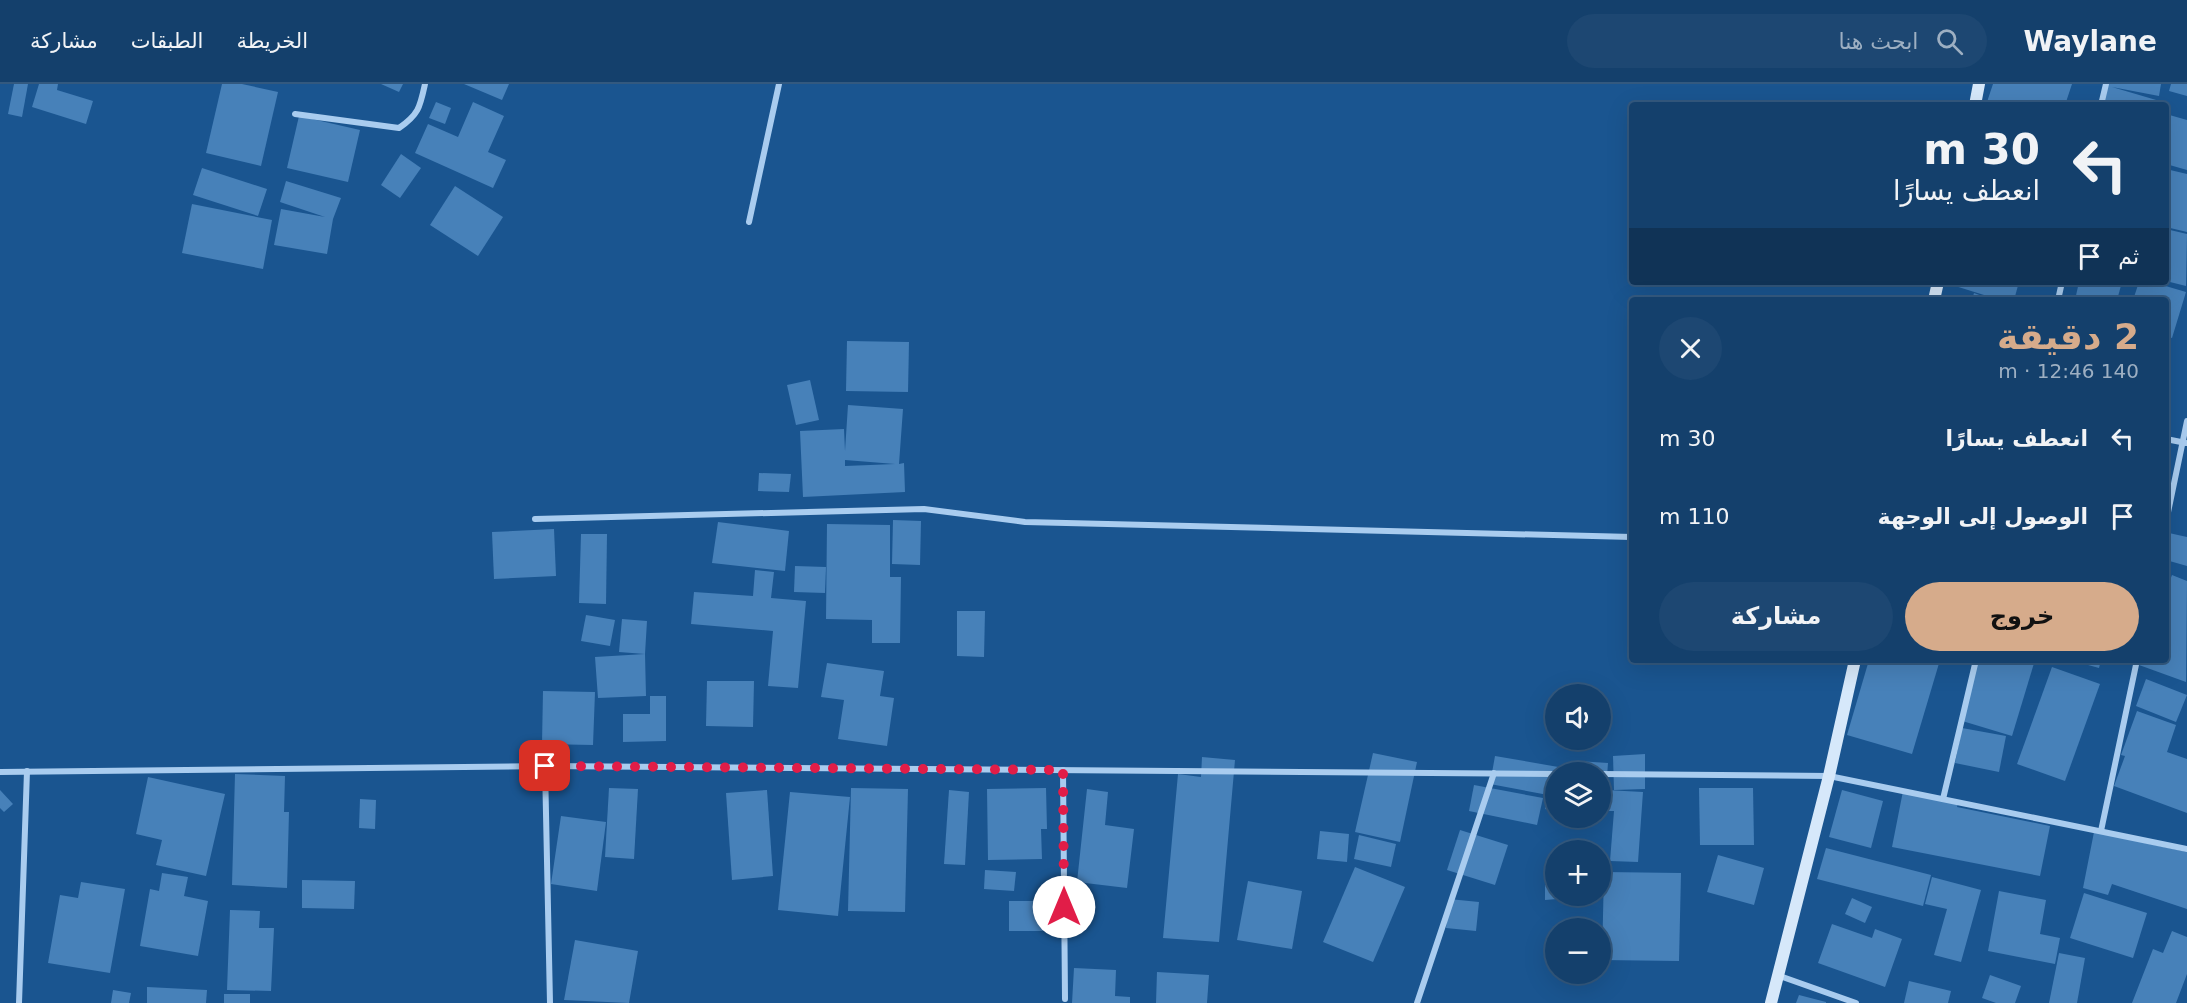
<!DOCTYPE html>
<html lang="ar">
<meta charset="utf-8">
<style>
:root{--surface:#14406c;--page:#1d4772;--text:#f1f3f6;--muted:#9dafc2;--line:#33597f;--accent:#d6ab8b}
body{margin:0;font-family:"DejaVu Sans",Vazirmatn,sans-serif;background:var(--page);color:var(--text);direction:rtl;height:100vh;display:flex;flex-direction:column;font-size:22px;white-space:nowrap}
*{box-sizing:border-box;margin:0}
p{font-size:20px;color:var(--muted)}
.icon{flex:none;width:33px;height:33px;fill:none;stroke:currentColor;stroke-width:2;stroke-linecap:round;stroke-linejoin:round}
.map{position:relative;flex:1;overflow:hidden;direction:ltr}
.panel{position:absolute;left:1629px;top:213px;width:540px;height:366px;display:flex;flex-direction:column;background:var(--surface);border-radius:6px;box-shadow:0 6px 24px #0002,0 0 0 2px var(--line);direction:rtl}
.panel>*{flex:none}
.hud{position:absolute;left:1629px;top:18px;width:540px;height:183px;border-radius:6px;box-shadow:0 6px 24px #0002,0 0 0 2px var(--line);direction:rtl;background:#14406c;color:var(--text);overflow:hidden}
.buttons{position:absolute;left:1545px;top:600px;display:grid;gap:12px}
.buttons a{display:grid;place-items:center;width:66px;height:66px;border-radius:50%;background:var(--surface);box-shadow:0 6px 24px #0002,0 0 0 2px var(--line);font-size:30px}
.pin{position:absolute;display:grid;place-items:center;width:51px;height:51px;color:#fff;margin:-26px;border-radius:12px;box-shadow:0 3px 9px #0006}
.me{position:absolute;width:66px;margin:-33px;rotate:0deg;stroke-linejoin:round;filter:drop-shadow(0 0 4px #0008)}
.turn{display:flex;align-items:center;gap:21px;height:126px;padding:0 30px;font-size:27px}
.turn .icon{width:78px;height:78px;stroke-width:2.5}
.turn b{display:block;font-size:42px;line-height:51px}
.then{display:flex;align-items:center;height:57px;padding:0 30px;background:#0003;gap:12px;font-size:22px}
.round{display:grid;place-items:center;flex:none;width:63px;height:63px;border-radius:32px;background:var(--page)}
.summary{display:flex;align-items:center;justify-content:space-between;height:102px;padding:0 30px}
h1{font-size:36px;font-weight:700;line-height:45px;color:var(--accent)}
.cta{display:flex;gap:12px;margin-top:auto;padding:12px 30px}
.cta a{flex:1;height:69px;border-radius:36px;background:var(--accent);color:#111;font-size:24px;font-weight:700;line-height:69px;text-align:center}
.cta a+a{background:var(--page);color:var(--text)}
ul{padding:0;list-style:none}
li{display:flex;align-items:center;gap:18px;height:78px;padding:0 30px}
li div{flex:1}
li b{display:block;font-size:22px}
li em{font-style:normal}
header{display:flex;align-items:center;gap:36px;box-sizing:border-box;height:84px;padding:0 30px;background:var(--surface);border-bottom:2px solid var(--line)}
header strong{font-size:28px}
nav{display:flex;gap:33px;margin-inline-start:auto;font-size:21px}
.search{width:420px;height:54px;background:var(--page);display:flex;align-items:center;gap:15px;box-sizing:border-box;padding:0 21px;border-radius:33px;color:var(--muted);font-size:22px}
.map>svg:first-child{display:block}
</style>
<header>
<strong>Waylane</strong>
<div class="search"><svg class="icon" aria-label="search" viewBox="0 0 24 24"><circle cx="10" cy="10" r="6"/><path d="M15 15l6 6"/></svg>ابحث هنا</div>
<nav><a>الخريطة</a><a>الطبقات</a><a>مشاركة</a></nav>
</header>
<div class="map">
<svg width="2187" height="919" viewBox="0 0 2187 919">
<rect width="100%" height="100%" fill="#1a5590"/>
<g fill="#4781b9" fill-rule="evenodd">
<polygon points="14,0 28,0 22,33 8,30"/>
<polygon points="39,0 58,0 57,6 93,17 86,40 32,23"/>
<polygon points="222,0 242,0 278,8 261,82 206,69"/>
<polygon points="381,0 403,0 399,8"/>
<polygon points="464,0 509,0 502,16"/>
<polygon points="1993,0 2072,0 2065,21 1986,21"/>
<polygon points="2105,0 2161,0 2159,12 2112,3 2163,18 2162,21 2099,21"/>
<polygon points="2171,0 2187,0 2187,12 2169,7"/>
<polygon points="436,18 451,24 445,40 429,34"/>
<polygon points="473,18 504,32 488,68 506,76 493,104 415,69 428,40 458,53"/>
<polygon points="2166,30 2187,36 2187,86 2166,80"/>
<polygon points="299,32 360,46 348,98 287,84"/>
<polygon points="401,70 421,84 400,114 381,101"/>
<polygon points="202,84 267,105 258,132 193,111"/>
<polygon points="2166,85 2187,90 2187,148 2166,143"/>
<polygon points="286,97 341,114 333,135 327,170 274,161 281,125 325,133 280,118"/>
<polygon points="455,102 503,133 478,172 430,141"/>
<polygon points="192,120 272,136 263,185 182,169"/>
<polygon points="2166,145 2187,150 2186,202 2166,197"/>
<polygon points="1953,198 2019,198 2014,216 2000,216 1952,201"/>
<polygon points="2079,198 2122,198 2117,216 2075,216"/>
<polygon points="2139,198 2152,198 2186,208 2172,254 2166,252 2166,216 2133,216"/>
<polygon points="1974,209 1993,216 1972,216"/>
<polygon points="847,257 909,258 908,308 846,307"/>
<polygon points="810,296 819,336 796,341 787,301"/>
<path d="M 848,321 L 903,325 L 899,380 L 904,379 L 905,408 L 803,413 L 800,347 L 844,345 L 845,367 ZM 845,376 L 895,380 L 845,382 Z"/>
<polygon points="759,389 791,390 789,408 758,407"/>
<polygon points="893,436 921,437 920,481 892,480"/>
<polygon points="718,438 789,447 785,487 712,479"/>
<polygon points="827,440 890,441 890,493 901,493 900,559 872,559 872,536 826,535"/>
<polygon points="554,445 556,492 494,495 492,448"/>
<polygon points="2169,449 2187,453 2187,482 2166,476"/>
<polygon points="581,450 607,450 606,520 579,519"/>
<polygon points="795,482 826,483 825,509 794,508"/>
<polygon points="755,486 774,488 771,514 806,517 798,604 768,602 773,547 691,540 694,508 753,512"/>
<polygon points="2172,491 2187,497 2186,598 2139,581 2141,576 2166,576 2166,507"/>
<polygon points="957,527 985,527 984,573 957,572"/>
<polygon points="586,531 615,536 610,562 581,557"/>
<polygon points="622,535 647,537 645,570 646,612 598,614 595,573 645,570 619,568"/>
<polygon points="1869,576 1940,576 1912,670 1847,651"/>
<polygon points="1978,576 2035,576 2012,652 1959,636"/>
<polygon points="2070,576 2101,576 2099,584"/>
<polygon points="827,579 884,587 880,612 894,614 887,662 838,655 844,616 821,613"/>
<polygon points="2052,583 2100,600 2065,697 2017,680"/>
<polygon points="2146,595 2187,611 2176,638 2136,622"/>
<polygon points="707,597 754,597 753,643 706,642"/>
<polygon points="543,607 595,608 593,661 542,660"/>
<polygon points="650,612 666,612 666,657 623,658 623,630 650,630"/>
<polygon points="2137,627 2176,641 2167,668 2187,675 2187,729 2114,702 2125,672 2121,671"/>
<polygon points="1962,644 2006,652 1999,688 1955,679"/>
<polygon points="1373,669 1417,678 1400,758 1355,748"/>
<polygon points="1645,670 1645,705 1614,706 1613,672"/>
<polygon points="1495,672 1570,685 1569,688 1556,688 1556,727 1545,725 1548,711 1490,700"/>
<polygon points="1202,673 1235,676 1219,858 1163,854 1178,690 1201,693"/>
<polygon points="1578,677 1608,679 1606,706 1643,708 1638,778 1610,777 1614,727 1600,727 1600,688 1577,688"/>
<polygon points="235,690 285,692 284,728 289,728 287,804 232,801"/>
<polygon points="148,693 225,710 206,792 156,781 162,756 136,750"/>
<polygon points="1474,701 1543,714 1537,741 1469,727"/>
<polygon points="609,704 638,705 634,775 605,773"/>
<polygon points="851,704 908,705 905,828 848,827"/>
<polygon points="1046,704 1047,745 1041,745 1042,775 988,776 987,705"/>
<polygon points="1699,704 1753,704 1754,761 1700,761"/>
<polygon points="1087,705 1108,708 1105,741 1134,745 1127,804 1077,798"/>
<polygon points="0,706 13,720 4,728 0,724"/>
<polygon points="767,706 773,792 732,796 726,709"/>
<polygon points="949,706 969,708 965,781 944,780"/>
<polygon points="1842,706 1883,717 1871,764 1829,753"/>
<polygon points="1903,707 1958,719 1957,723 2050,742 2040,792 1892,763"/>
<polygon points="790,708 850,713 838,832 778,826"/>
<polygon points="360,715 376,716 375,745 359,744"/>
<polygon points="561,732 606,738 597,807 551,800"/>
<polygon points="1460,746 1508,761 1495,801 1447,786"/>
<polygon points="1320,747 1349,750 1347,778 1317,775"/>
<polygon points="2094,748 2187,768 2187,825 2112,800 2108,811 2083,804"/>
<polygon points="1359,751 1396,760 1391,783 1354,775"/>
<polygon points="1826,764 1931,791 1923,822 1817,795"/>
<polygon points="1718,771 1764,784 1754,821 1707,808"/>
<polygon points="1355,783 1405,803 1373,878 1323,858"/>
<polygon points="985,786 1016,788 1014,807 984,805"/>
<polygon points="1604,788 1681,789 1679,877 1602,876"/>
<polygon points="162,789 188,793 184,812 208,817 198,872 140,862 150,805 159,807"/>
<polygon points="1932,793 1981,806 1961,878 1934,871 1947,825 1925,820"/>
<polygon points="302,796 355,797 354,825 302,824"/>
<polygon points="1248,797 1302,807 1292,865 1237,856"/>
<polygon points="81,798 125,805 110,889 48,879 60,811 78,814"/>
<polygon points="1556,800 1556,812 1582,813 1545,816 1545,801"/>
<polygon points="1999,807 2046,816 2040,850 2060,854 2055,880 1988,867"/>
<polygon points="2084,809 2147,829 2133,874 2070,854"/>
<polygon points="1852,814 1872,823 1865,839 1845,830"/>
<polygon points="1449,815 1479,818 1476,847 1446,844"/>
<rect x="1009" y="817" width="38" height="30"/>
<polygon points="230,826 260,827 259,844 274,844 271,907 227,906"/>
<polygon points="1832,840 1872,854 1875,845 1902,855 1885,903 1818,879"/>
<polygon points="2172,847 2187,853 2187,890 2176,919 2132,919 2153,865 2163,869"/>
<polygon points="575,856 638,867 629,919 564,916"/>
<polygon points="2059,869 2085,874 2077,919 2049,919"/>
<polygon points="1074,884 1116,886 1115,912 1130,913 1130,919 1072,919"/>
<polygon points="1157,888 1209,891 1207,919 1156,919"/>
<polygon points="1990,891 2021,902 2015,919 1996,919 1982,914"/>
<polygon points="1909,897 1951,907 1948,919 1904,919"/>
<polygon points="147,903 207,906 206,919 147,919"/>
<polygon points="113,906 131,909 129,919 111,919"/>
<rect x="224" y="910" width="26" height="9"/>
<polygon points="1799,911 1826,918 1826,919 1796,919"/>
</g>
<g fill="none" stroke-linecap="round" stroke-linejoin="round">
<g stroke="#a9ccef" stroke-width="6">
<polyline points="2101,21 2106,0"/>
<path d="M 295,30 L 399,44 C 419,30 420,23 425,0"/>
<polyline points="749,138 779,0"/>
<polyline points="2058,216 2062,198"/>
<polyline points="2166,355 2186,359"/>
<polyline points="535,435 924,425 1025,438 1632,453"/>
<polyline points="2166,438 2187,337"/>
<polyline points="545,682 550,919"/>
<polyline points="1063,686 1065,915"/>
<polyline points="0,688 545,682 1556,690"/>
<polyline points="1600,690 1829,692 2187,765"/>
<polyline points="1943,715 1976,576"/>
<polyline points="2101,747 2137,576"/>
<polyline points="1777,891 1856,919"/>
<polyline points="19,919 27,687"/>
<polyline points="1417,919 1494,689"/>
</g>
<g stroke="#d6e8fa" stroke-width="12">
<polyline points="1975,21 1979,0"/>
<polyline points="1934,216 1938,198"/>
<polyline points="1771,919 1829,692 1855,576"/>
</g>
</g>
<g fill="none" stroke-linecap="round" stroke-linejoin="round">
<polyline stroke="#e11d48" stroke-width="10" stroke-dasharray="0 18" points="545,682 1063,686 1064,823"/>
</g>
</svg>
<div class="buttons">
<a><svg class="icon" aria-label="sound" viewBox="0 0 24 24"><path d="M4 9h4l5-4v14l-5-4H4zM17 9q2 3 0 6"/></svg></a>
<a><svg class="icon" aria-label="layers" viewBox="0 0 24 24"><path d="M12 4l9 5-9 5-9-5zM3 14l9 5 9-5"/></svg></a>
<a>+</a>
<a>−</a>
</div>
<div class="pin" style="left:545px;top:682px;background:#d93025"><svg class="icon" aria-label="arrive" viewBox="0 0 24 24"><path d="M6 21V4h12l-3 4 3 4H6"/></svg></div>
<svg class="me" style="left:1064px;top:823px" viewBox="-20 -20 40 40"><circle r="19" fill="#fff"/><path d="M0-13L10 11 0 6-10 11z" fill="#e11d48"/></svg>
<div class="hud">
<div class="turn"><svg class="icon" aria-label="left" viewBox="0 0 24 24"><path d="M17 20v-9H6M10 6l-5 5 5 5"/></svg><div><b>30 m</b>انعطف يسارًا</div></div>
<div class="then">ثم<svg class="icon" aria-label="arrive" viewBox="0 0 24 24"><path d="M6 21V4h12l-3 4 3 4H6"/></svg></div>
</div>
<section class="panel">
<div class="summary"><div><h1>2 دقيقة</h1><p>140 m · 12:46</p></div><a class="round"><svg class="icon" aria-label="close" viewBox="0 0 24 24"><path d="M6 6l12 12M18 6L6 18"/></svg></a></div>
<ul>
<li><svg class="icon" aria-label="left" viewBox="0 0 24 24"><path d="M17 20v-9H6M10 6l-5 5 5 5"/></svg><div><b>انعطف يسارًا</b></div><em>30 m</em></li>
<li><svg class="icon" aria-label="arrive" viewBox="0 0 24 24"><path d="M6 21V4h12l-3 4 3 4H6"/></svg><div><b>الوصول إلى الوجهة</b></div><em>110 m</em></li>
</ul>
<div class="cta"><a>خروج</a><a>مشاركة</a></div>
</section>
</div>
